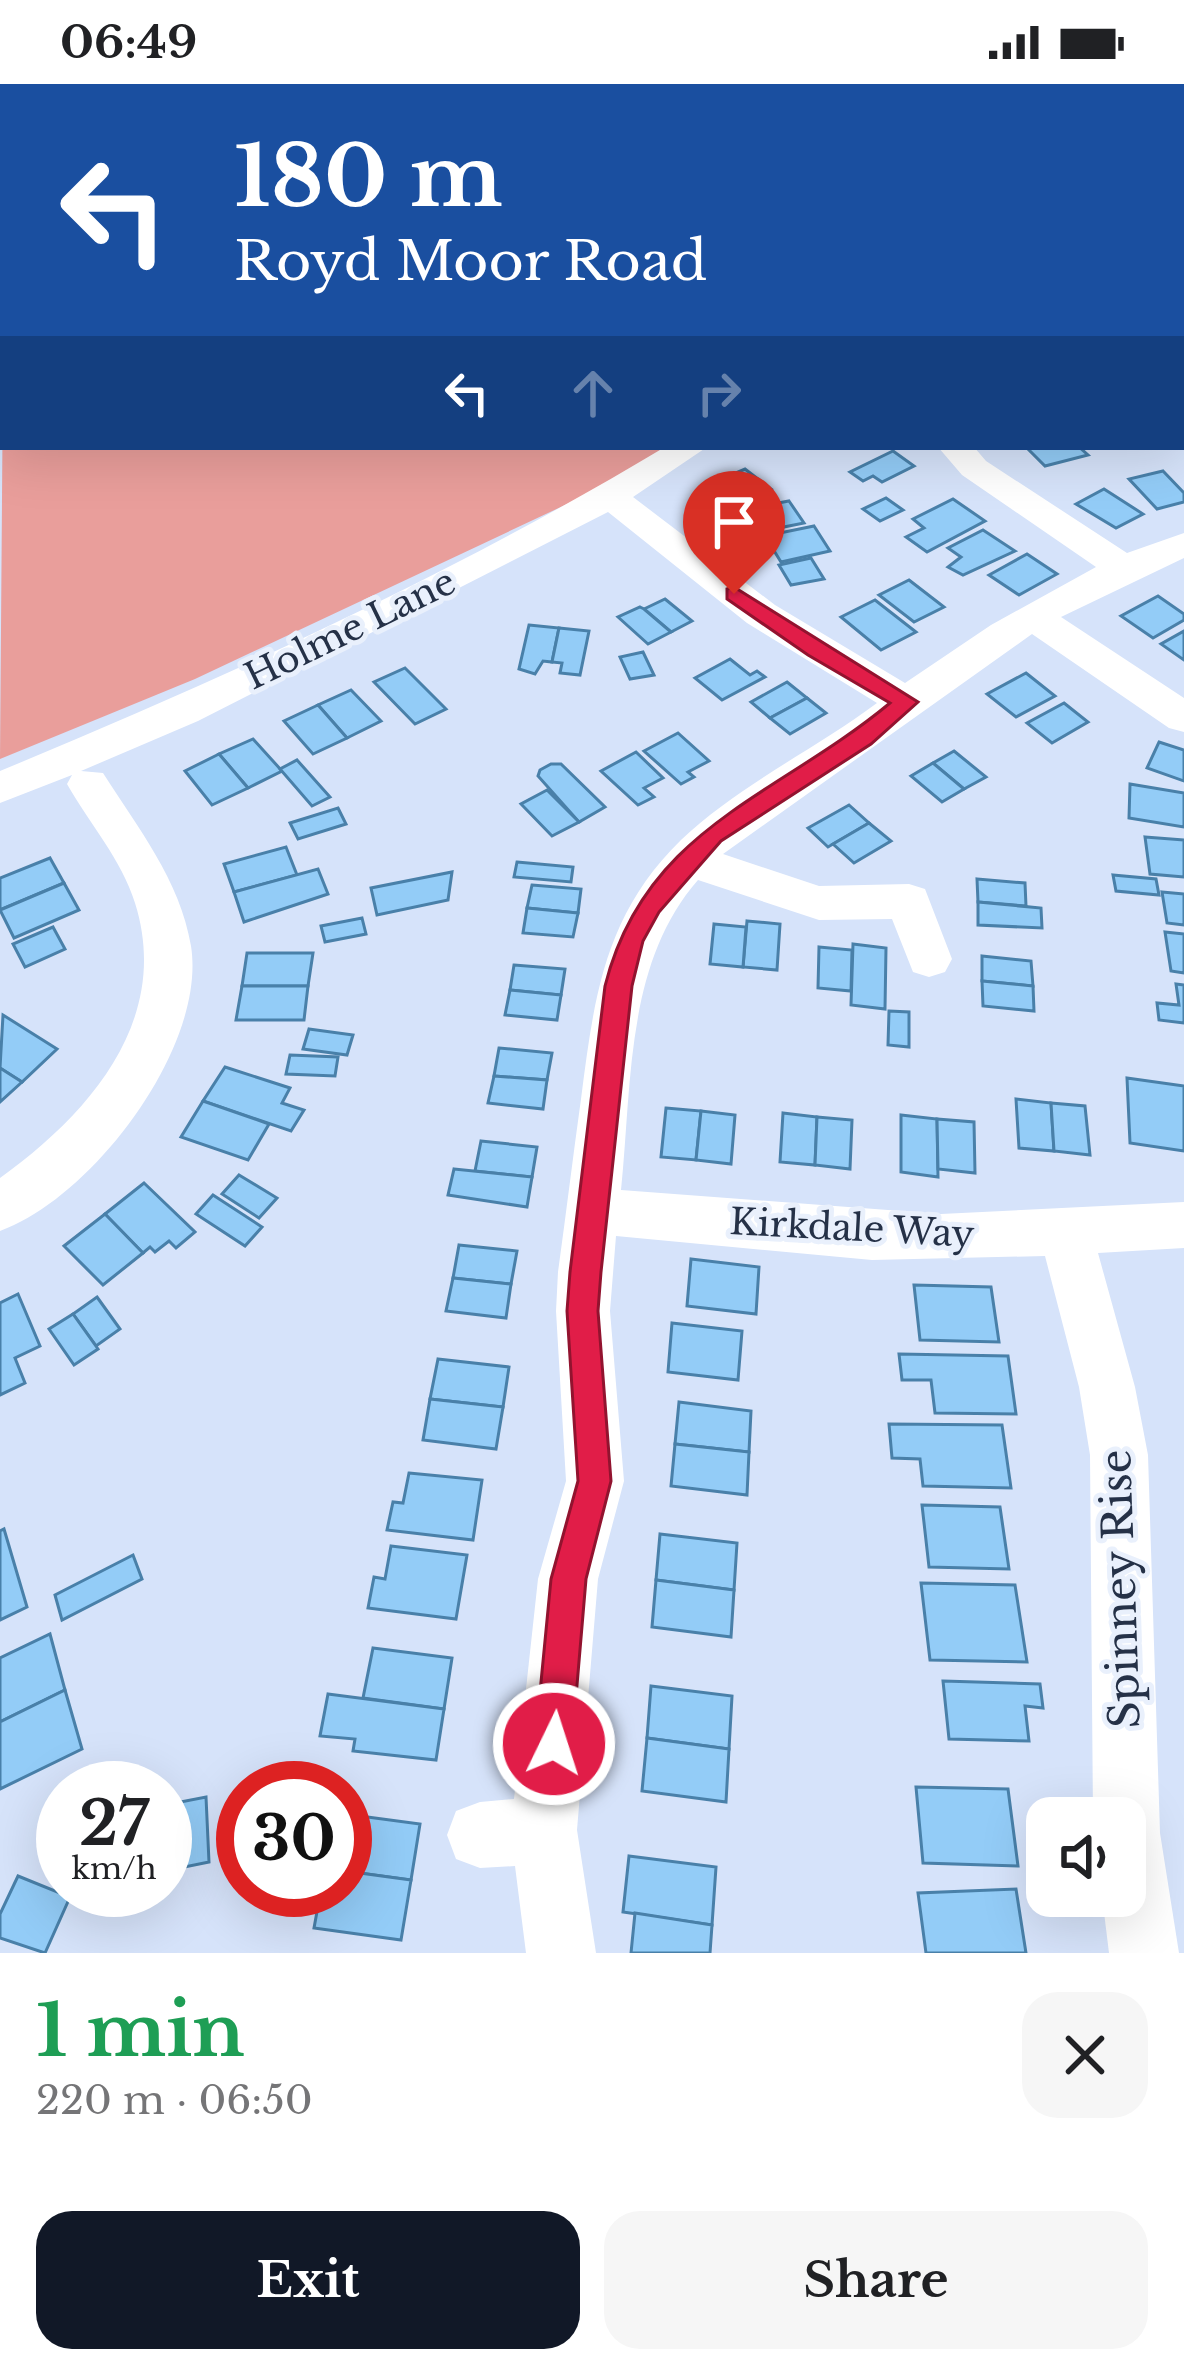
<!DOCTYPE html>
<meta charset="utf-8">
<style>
:root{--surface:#fff;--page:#f6f6f6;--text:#202124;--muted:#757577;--accent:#111827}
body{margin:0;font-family:"Libre Baskerville",serif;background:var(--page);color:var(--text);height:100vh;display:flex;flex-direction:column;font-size:45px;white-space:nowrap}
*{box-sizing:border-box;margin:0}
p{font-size:39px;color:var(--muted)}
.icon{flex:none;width:66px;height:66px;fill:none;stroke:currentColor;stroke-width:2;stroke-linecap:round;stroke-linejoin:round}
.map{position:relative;height:1869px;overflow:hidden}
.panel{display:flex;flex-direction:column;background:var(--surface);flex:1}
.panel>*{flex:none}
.hud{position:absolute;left:0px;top:0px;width:1185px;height:366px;box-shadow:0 12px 48px #0002;background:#1a4fa0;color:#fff;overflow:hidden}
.controls{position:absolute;left:1026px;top:1713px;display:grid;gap:24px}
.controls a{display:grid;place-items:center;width:120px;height:120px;border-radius:24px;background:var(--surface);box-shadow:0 12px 48px #0002;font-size:60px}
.speed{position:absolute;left:36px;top:1677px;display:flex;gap:24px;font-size:60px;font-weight:700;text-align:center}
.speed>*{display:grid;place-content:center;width:156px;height:156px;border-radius:50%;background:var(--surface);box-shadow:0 12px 48px #0002;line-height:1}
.speed small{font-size:30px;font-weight:400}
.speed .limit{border:18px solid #d22;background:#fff;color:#111}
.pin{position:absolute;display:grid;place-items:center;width:102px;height:102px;color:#fff;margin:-123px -51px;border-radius:50% 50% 50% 0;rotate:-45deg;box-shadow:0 0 12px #0007}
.pin .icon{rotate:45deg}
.me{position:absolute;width:132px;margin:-66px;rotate:4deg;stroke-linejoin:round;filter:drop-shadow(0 0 9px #0008)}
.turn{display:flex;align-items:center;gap:42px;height:252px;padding:0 36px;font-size:54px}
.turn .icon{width:156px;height:156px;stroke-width:2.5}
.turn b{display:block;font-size:84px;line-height:102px}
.lanes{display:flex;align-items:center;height:114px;padding:0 36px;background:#0003;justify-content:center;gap:60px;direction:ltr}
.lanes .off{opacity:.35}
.round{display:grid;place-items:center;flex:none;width:126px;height:126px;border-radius:36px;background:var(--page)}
.headline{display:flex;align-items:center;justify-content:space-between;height:204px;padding:0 36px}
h1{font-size:72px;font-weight:800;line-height:90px;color:#1e9e55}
.primary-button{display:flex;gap:24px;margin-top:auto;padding:24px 36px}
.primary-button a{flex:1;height:138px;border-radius:36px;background:var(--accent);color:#fff;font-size:48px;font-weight:800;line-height:138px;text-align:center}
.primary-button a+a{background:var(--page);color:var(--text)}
.status{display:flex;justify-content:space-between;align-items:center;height:84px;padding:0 60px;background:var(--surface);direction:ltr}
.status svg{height:33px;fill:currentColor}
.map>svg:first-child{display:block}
</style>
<div class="status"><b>06:49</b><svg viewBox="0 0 49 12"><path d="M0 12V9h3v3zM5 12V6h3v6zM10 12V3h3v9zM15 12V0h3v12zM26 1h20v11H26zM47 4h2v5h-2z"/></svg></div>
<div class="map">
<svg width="1184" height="1869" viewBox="0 0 1184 1869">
<rect width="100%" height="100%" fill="#d6e3fa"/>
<polygon fill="#e99e9b" points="3,286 3,363 665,363 614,398 195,595 0,675"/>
<g fill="#93ccf7" stroke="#4980a9" stroke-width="3">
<polygon points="1026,363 1079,363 1088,371 1045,382"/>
<polygon points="893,367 914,382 882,398 873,392 863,397 850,388"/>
<polygon points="745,385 771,405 734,422 708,401"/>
<polygon points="1163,387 1184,409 1184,418 1157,425 1129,395"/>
<polygon points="1104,405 1143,430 1116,444 1076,420"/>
<polygon points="886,414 903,426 880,437 863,425"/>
<polygon points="953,415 985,437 927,468 906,453 924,444 913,435"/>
<polygon points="789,417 804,439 759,448 745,425"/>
<polygon points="814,442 830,467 781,478 765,452"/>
<polygon points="983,446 1015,467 963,491 948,483 961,473 948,464"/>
<polygon points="1027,470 1057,490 1019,511 989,491"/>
<polygon points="811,474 824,495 791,501 779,481"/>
<polygon points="909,496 944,523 914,538 879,511"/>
<polygon points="1158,512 1184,530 1184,536 1153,554 1121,532"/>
<polygon points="665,515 692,537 671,548 644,525"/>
<polygon points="875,516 916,548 881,566 841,533"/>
<polygon points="640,523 644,525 671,548 648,560 618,533"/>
<polygon points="529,541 559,544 552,578 543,577 535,590 519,585"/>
<polygon points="559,544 589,547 580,591 560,589 562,579 552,578"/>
<polygon points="1184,547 1184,576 1161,560"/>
<polygon points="643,568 654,591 630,595 620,573"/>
<polygon points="730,575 750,591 757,587 765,593 722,616 695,594"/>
<polygon points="405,584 446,625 415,640 374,598"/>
<polygon points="1026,589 1055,612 1016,633 987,610"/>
<polygon points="787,598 807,614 770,634 751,618"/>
<polygon points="351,606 381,637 347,654 318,621"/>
<polygon points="807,614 826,629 790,650 770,634"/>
<polygon points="1064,619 1088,638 1052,659 1027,639"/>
<polygon points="318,621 347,654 313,670 284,637"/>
<polygon points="678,649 709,677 688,688 694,693 681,700 644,667"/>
<polygon points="253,655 282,687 248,704 219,670"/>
<polygon points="1159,658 1184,666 1184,697 1147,684"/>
<polygon points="954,667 986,693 964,705 933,679"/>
<polygon points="636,668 663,694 644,704 654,713 638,721 601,687"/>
<polygon points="219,670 248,704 212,721 185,687"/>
<polygon points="297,676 330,713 312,722 280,685"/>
<polygon points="933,679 964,705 942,718 911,692"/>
<polygon points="551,680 561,680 605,723 579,738 538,692 540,686"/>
<polygon points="1130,700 1184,709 1184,743 1129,734"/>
<polygon points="547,706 579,738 552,752 521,720"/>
<polygon points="849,721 869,739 828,763 808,744"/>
<polygon points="338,724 346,740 298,755 290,739"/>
<polygon points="869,739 891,757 854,779 833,760"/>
<polygon points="1145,753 1184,756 1184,793 1150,790"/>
<polygon points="286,763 297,791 234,808 224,780"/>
<polygon points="50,774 64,799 0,826 0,794"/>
<polygon points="517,778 573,783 571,798 514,793"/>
<polygon points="318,785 328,810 244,838 234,808"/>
<polygon points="452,788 448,816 377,831 371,804"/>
<polygon points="1113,791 1156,795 1159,811 1116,807"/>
<polygon points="977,795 1025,799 1026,822 978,818"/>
<polygon points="64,799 79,826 14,854 0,826"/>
<polygon points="532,801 581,805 578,829 527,824"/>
<polygon points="1162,808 1184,810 1184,841 1167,839"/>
<polygon points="978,818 1041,824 1042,844 978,841"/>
<polygon points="527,824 578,829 573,853 523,849"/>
<polygon points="362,834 366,850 325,858 321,842"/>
<polygon points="747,837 780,840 777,886 743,883"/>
<polygon points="714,840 746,843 743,883 710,880"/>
<polygon points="53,843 65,865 25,883 13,860"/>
<polygon points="1165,848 1184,850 1184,889 1171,887"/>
<polygon points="853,860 886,864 885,925 851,921"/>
<polygon points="819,863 852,866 851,907 818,904"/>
<polygon points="247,869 313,869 308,902 242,902"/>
<polygon points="982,872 1031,877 1033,902 982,897"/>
<polygon points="514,881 565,885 561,911 510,906"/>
<polygon points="982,897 1033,902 1034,927 983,922"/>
<polygon points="1176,900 1184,901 1184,939 1159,936 1157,919 1179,921"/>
<polygon points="242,902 308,902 304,936 236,936"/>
<polygon points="510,906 561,911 557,936 505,931"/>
<polygon points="889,927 909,928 909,963 888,961"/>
<polygon points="3,931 57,965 22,998 0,984"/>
<polygon points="309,945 353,951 347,971 303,965"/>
<polygon points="499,964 552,969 547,996 494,992"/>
<polygon points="290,971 338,973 335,992 286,990"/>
<polygon points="225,983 290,1004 282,1019 304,1026 291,1047 203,1017"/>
<polygon points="0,984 22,998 0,1018"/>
<polygon points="494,992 547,996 543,1025 488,1019"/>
<polygon points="1127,994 1184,1002 1184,1067 1130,1059"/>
<polygon points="1016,1015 1051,1019 1054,1067 1019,1064"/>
<polygon points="203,1017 269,1040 248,1076 181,1053"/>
<polygon points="1051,1019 1085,1022 1090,1071 1054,1067"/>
<polygon points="666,1024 701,1027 696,1076 661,1073"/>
<polygon points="701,1027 735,1031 731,1080 696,1076"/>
<polygon points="783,1029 817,1033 815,1081 780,1078"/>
<polygon points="901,1031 937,1035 938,1093 901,1088"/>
<polygon points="817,1033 852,1036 850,1085 815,1081"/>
<polygon points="937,1035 974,1038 975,1089 938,1085"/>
<polygon points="481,1057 537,1063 532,1093 475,1087"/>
<polygon points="454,1085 532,1093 527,1123 448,1111"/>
<polygon points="239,1091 277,1114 259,1134 222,1110"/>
<polygon points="144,1099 195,1148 176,1164 169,1157 155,1168 150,1163 143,1169 105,1130"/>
<polygon points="213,1111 262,1143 245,1162 196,1130"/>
<polygon points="105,1130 143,1169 103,1201 64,1162"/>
<polygon points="459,1161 517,1167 511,1200 453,1194"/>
<polygon points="691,1175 759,1183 756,1230 687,1222"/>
<polygon points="453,1194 511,1200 506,1234 446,1227"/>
<polygon points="914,1201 991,1203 999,1258 920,1256"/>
<polygon points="18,1210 40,1262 15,1274 25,1299 0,1311 0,1219"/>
<polygon points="97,1213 120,1245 96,1262 73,1230"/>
<polygon points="73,1230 98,1265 74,1281 49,1245"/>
<polygon points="672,1239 742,1247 738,1296 668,1288"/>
<polygon points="899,1270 1008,1272 1016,1330 935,1329 931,1296 902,1296"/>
<polygon points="438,1275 509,1283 503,1323 430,1315"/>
<polygon points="430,1315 503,1323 496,1365 423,1356"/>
<polygon points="679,1318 751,1327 749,1368 675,1360"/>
<polygon points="889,1340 1002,1341 1011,1404 923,1402 920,1375 892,1374"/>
<polygon points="675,1360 749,1368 747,1411 671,1402"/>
<polygon points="409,1389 482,1396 473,1456 387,1446 393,1418 403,1419"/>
<polygon points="922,1421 1000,1423 1009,1485 929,1483"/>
<polygon points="4,1445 27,1523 0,1536 0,1447"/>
<polygon points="660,1450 737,1459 734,1506 656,1496"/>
<polygon points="391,1462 467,1471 456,1535 368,1524 374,1493 385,1495"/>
<polygon points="133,1471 142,1495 62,1536 55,1511"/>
<polygon points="656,1496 734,1506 731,1553 652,1543"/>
<polygon points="921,1499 1015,1501 1027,1578 930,1576"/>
<polygon points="50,1550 65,1606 0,1638 0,1574"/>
<polygon points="373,1564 452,1574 444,1625 363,1614"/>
<polygon points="943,1597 1040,1600 1043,1624 1025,1622 1029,1657 949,1655"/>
<polygon points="651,1602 732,1612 729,1665 647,1654"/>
<polygon points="65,1606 82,1665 0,1705 0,1638"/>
<polygon points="328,1610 444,1625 436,1676 353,1667 355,1655 320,1652"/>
<polygon points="647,1654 729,1665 726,1718 642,1707"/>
<polygon points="916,1703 1008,1705 1018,1782 923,1779"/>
<polygon points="206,1713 209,1778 165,1787 165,1721"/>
<polygon points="345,1730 420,1740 411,1796 345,1787"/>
<polygon points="629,1772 716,1783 712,1841 623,1828"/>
<polygon points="345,1787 411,1796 401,1856 314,1844 321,1806 345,1806"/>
<polygon points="18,1792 70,1813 45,1869 0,1854 0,1830"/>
<polygon points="1016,1805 1026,1869 926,1869 918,1809"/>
<polygon points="635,1829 712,1841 710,1869 631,1869"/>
</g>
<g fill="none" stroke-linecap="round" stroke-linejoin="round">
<g fill="#fff" fill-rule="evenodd">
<rect x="1182" y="238" width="2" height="10"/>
<rect x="1182" y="330" width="2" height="10"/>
</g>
<g fill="#fff" fill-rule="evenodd">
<polygon points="64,0 93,0 95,3 66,3"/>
<polygon points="644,0 689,0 691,3 646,3"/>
<polygon points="786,0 819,0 821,3 788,3"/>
<rect x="0" y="194" width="3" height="18"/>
<path d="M 665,363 L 707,363 L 633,413 L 775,521 L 905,599 L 991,541 L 1096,483 L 962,391 L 938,363 L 974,363 L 986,377 L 1127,469 L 1184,449 L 1184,474 L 1061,533 L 1184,614 L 1184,648 L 1169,644 L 1032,550 L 723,770 L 819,802 L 909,800 L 925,805 L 952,875 L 945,888 L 929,893 L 913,888 L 892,835 L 819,836 L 698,796 C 625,879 632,1002 621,1106 L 941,1130 L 1184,1118 L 1184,1164 L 1098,1169 L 1135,1303 L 1148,1371 L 1160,1749 L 1179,1869 L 1109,1869 L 1102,1812 L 1125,1812 L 1125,1734 L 1093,1734 L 1090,1371 L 1079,1303 L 1045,1172 L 872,1176 L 616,1152 L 610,1227 L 624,1397 L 598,1495 L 577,1746 L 596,1869 L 526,1869 L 515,1782 L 480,1784 L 456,1775 L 447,1751 L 456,1727 L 480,1718 L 514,1715 L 538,1495 L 566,1397 L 556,1227 L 558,1188 C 566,1130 573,1072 581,1015 C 594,914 604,831 681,756 C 739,701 814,666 877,619 L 747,539 L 608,428 L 198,637 L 81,687 L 103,689 C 138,744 180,796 191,862 C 207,963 92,1114 0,1147 L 0,1094 C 89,1030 172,936 135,819 C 122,776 89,739 67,700 L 72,691 L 0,719 L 0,687 C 227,593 454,490 665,363 Z"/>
</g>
</g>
<path fill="#e11d48" stroke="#92132f" stroke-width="3" d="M 734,503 L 918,618 L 871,660 L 721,757 L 659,828 L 643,857 L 632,902 L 601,1188 L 598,1227 L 611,1397 L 586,1495 L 572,1660 L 567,1673 L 554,1679 L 541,1673 L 535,1660 L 551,1495 L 578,1397 L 567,1227 L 570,1188 L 605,902 C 645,743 777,713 890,619 L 808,571 L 727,515 L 727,505 Z"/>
<g text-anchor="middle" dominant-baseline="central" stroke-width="10" stroke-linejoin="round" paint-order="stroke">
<g font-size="36" fill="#253147" stroke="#e9f0fc">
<text transform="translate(350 545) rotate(-26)">Holme Lane</text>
<text transform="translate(852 1144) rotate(3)">Kirkdale Way</text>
</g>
<g font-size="42" fill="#253147" stroke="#e9f0fc">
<text transform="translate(1120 1505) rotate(-92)">Spinney Rise</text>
</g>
</g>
</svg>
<div class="controls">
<a><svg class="icon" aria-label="sound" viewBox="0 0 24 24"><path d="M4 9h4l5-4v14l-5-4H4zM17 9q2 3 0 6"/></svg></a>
</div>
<div class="speed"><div>27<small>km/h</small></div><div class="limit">30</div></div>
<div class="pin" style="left:734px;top:510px;background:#d93025"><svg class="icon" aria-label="arrive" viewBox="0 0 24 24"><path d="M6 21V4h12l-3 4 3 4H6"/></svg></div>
<svg class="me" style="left:554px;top:1660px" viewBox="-20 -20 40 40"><circle r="17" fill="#e11d48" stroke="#fff" stroke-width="3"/><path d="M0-11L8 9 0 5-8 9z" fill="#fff"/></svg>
<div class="hud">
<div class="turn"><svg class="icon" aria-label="left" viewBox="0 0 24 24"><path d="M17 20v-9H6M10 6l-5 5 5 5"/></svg><div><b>180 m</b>Royd Moor Road</div></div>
<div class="lanes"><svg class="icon" aria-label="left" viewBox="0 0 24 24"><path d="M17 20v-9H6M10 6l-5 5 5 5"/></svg><svg class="icon off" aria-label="ahead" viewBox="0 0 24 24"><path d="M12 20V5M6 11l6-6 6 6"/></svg><svg class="icon off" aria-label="right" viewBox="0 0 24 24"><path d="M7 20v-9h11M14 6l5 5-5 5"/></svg></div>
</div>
</div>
<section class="panel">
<div class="headline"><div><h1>1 min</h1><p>220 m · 06:50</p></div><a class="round"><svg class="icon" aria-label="close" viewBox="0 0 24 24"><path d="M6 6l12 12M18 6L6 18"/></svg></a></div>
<div class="primary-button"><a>Exit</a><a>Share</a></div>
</section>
